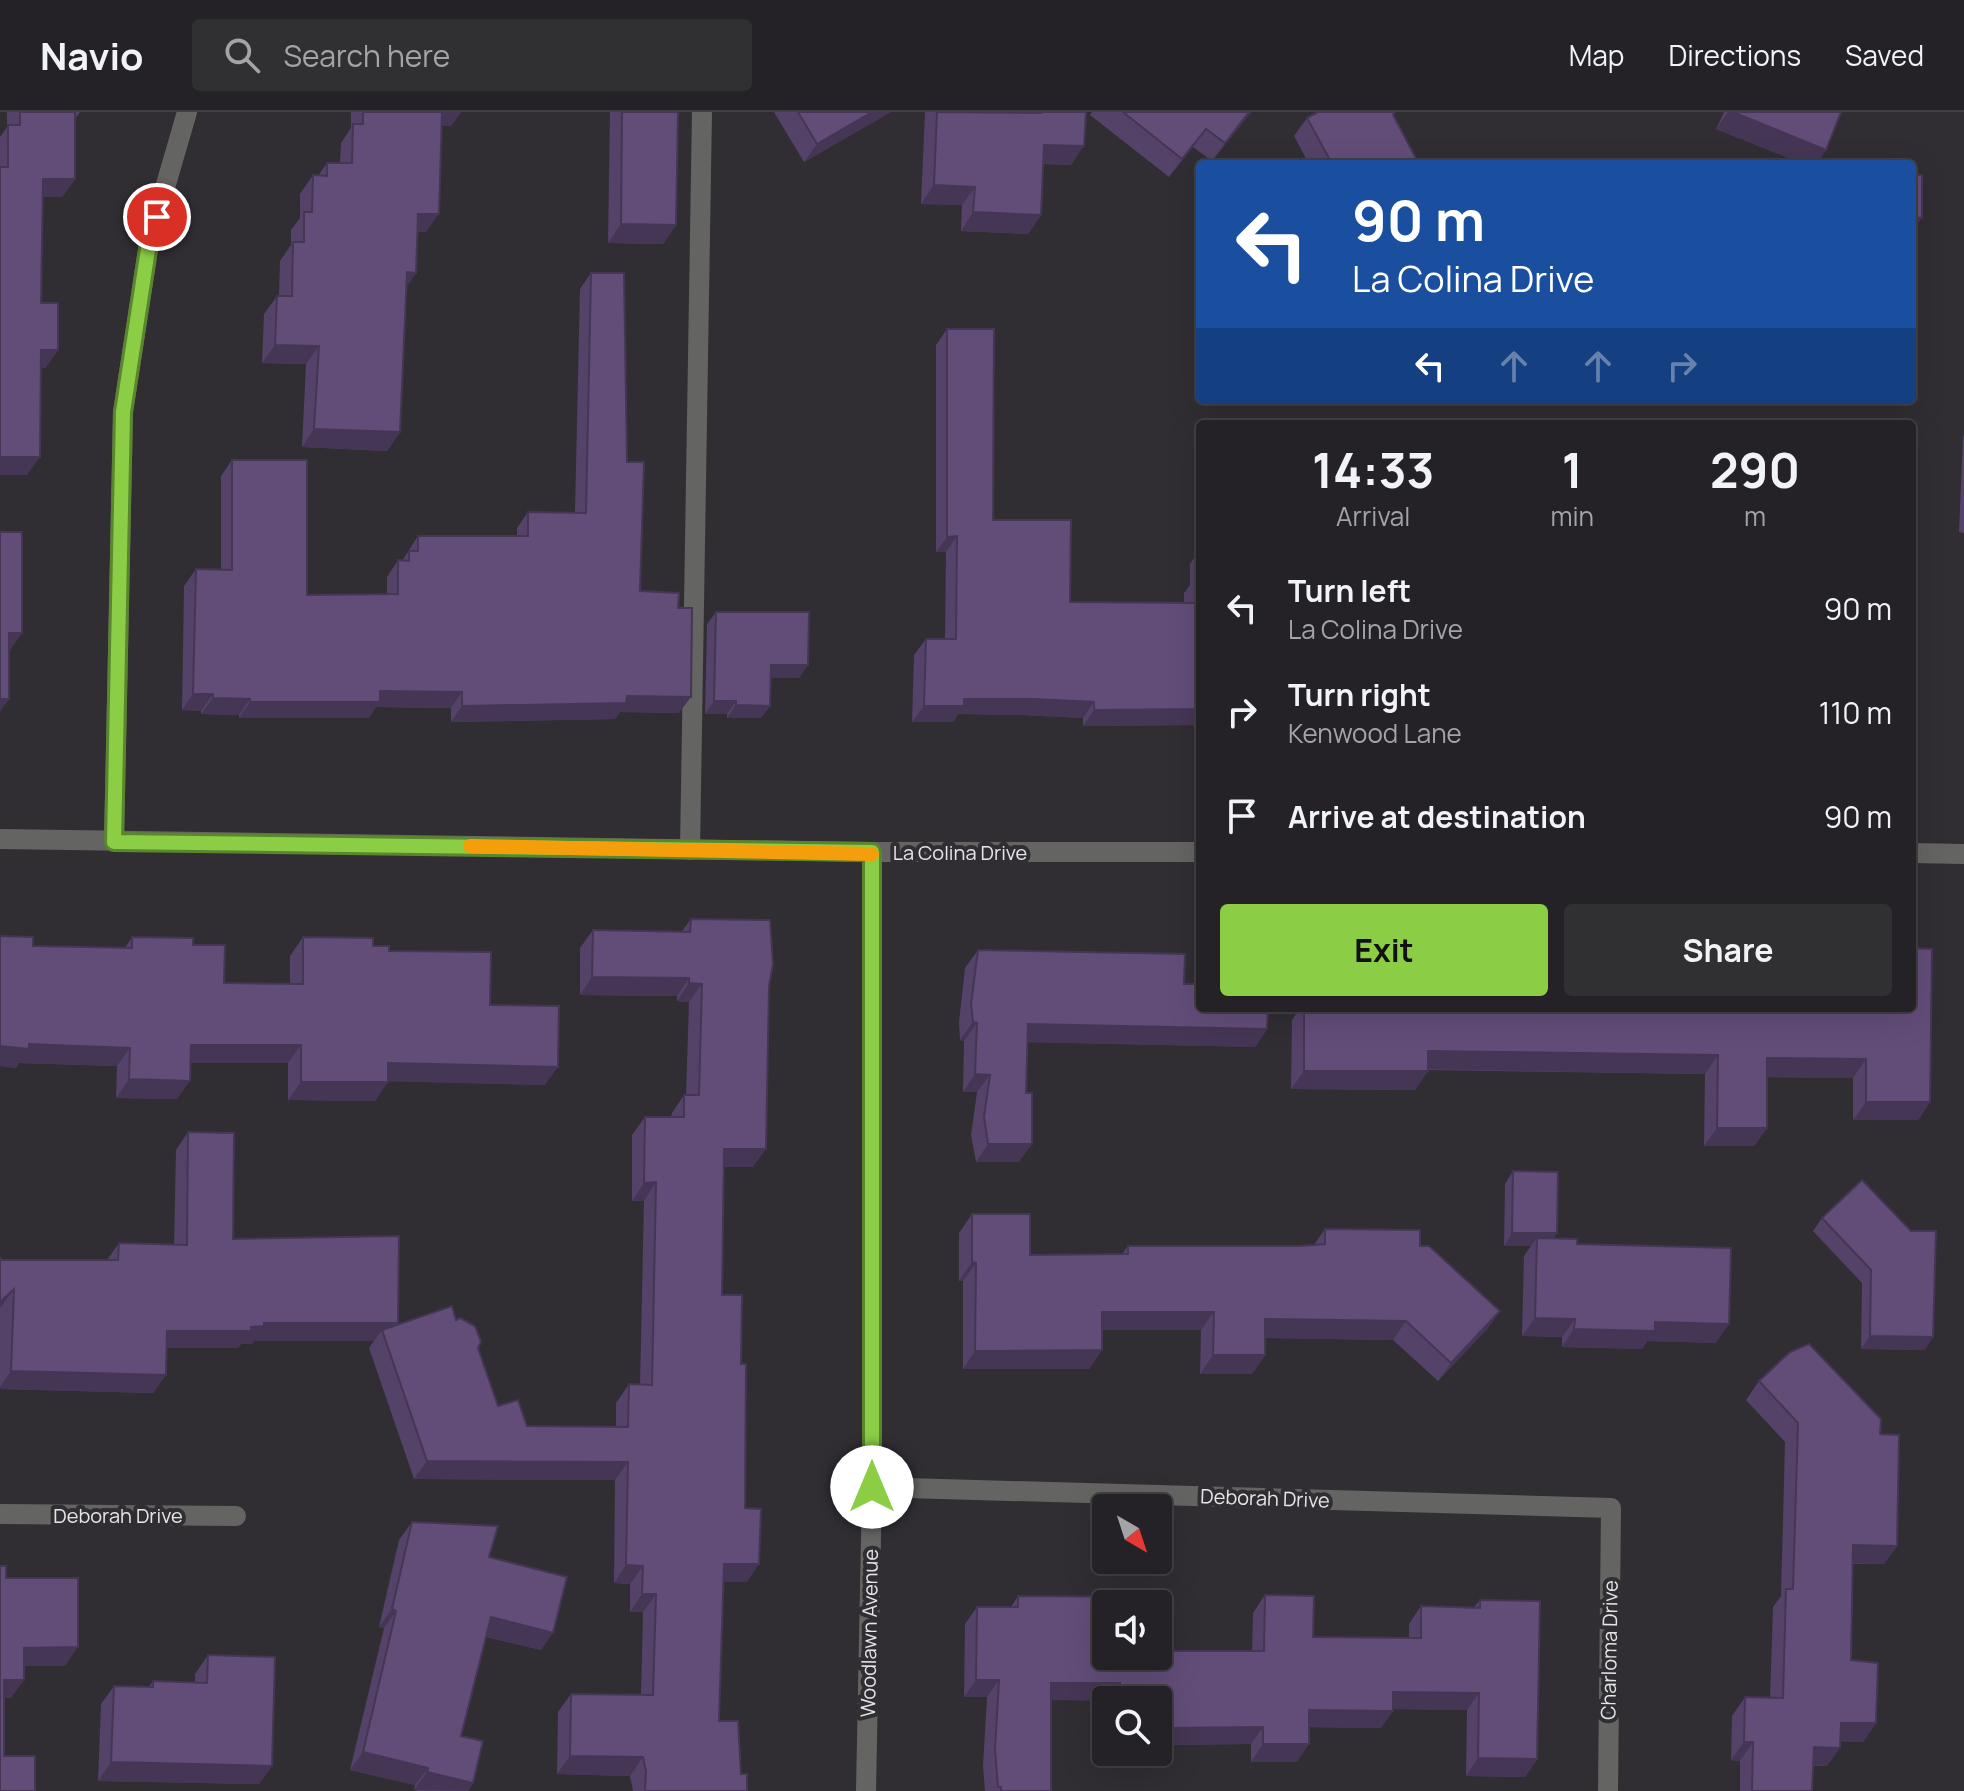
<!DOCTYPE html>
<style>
:root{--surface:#242226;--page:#302f32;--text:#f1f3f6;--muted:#a3a4a7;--line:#413f43;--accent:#8bce46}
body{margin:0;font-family:Manrope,sans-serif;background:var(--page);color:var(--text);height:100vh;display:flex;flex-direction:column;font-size:30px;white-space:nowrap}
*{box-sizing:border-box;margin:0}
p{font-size:26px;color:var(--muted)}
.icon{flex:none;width:44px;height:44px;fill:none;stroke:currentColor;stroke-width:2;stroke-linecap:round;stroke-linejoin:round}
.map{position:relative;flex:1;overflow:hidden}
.side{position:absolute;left:1196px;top:308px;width:720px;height:592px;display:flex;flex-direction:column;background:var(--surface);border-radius:8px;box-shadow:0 8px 32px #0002,0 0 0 2px var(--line)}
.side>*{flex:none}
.guide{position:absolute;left:1196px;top:48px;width:720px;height:244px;border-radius:8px;box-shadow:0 8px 32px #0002,0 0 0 2px var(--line);background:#1a4fa0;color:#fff;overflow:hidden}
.needle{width:52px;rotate:141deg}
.controls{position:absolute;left:1092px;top:1382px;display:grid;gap:16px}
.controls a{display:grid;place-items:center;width:80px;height:80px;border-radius:8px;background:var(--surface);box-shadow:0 8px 32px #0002,0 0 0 2px var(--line);font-size:40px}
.pin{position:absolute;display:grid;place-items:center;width:68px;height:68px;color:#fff;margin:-34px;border:4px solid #fff;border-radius:50%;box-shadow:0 2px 8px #0007}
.me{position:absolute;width:88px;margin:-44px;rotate:0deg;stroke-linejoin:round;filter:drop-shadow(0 0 6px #0008)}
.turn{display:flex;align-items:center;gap:28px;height:168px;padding:0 24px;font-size:36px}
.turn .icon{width:104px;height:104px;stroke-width:2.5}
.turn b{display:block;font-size:56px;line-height:68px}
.lanes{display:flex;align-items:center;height:76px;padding:0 24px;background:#0003;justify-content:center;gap:40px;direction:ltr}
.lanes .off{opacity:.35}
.eta{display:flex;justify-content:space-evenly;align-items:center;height:136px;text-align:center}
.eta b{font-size:48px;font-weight:700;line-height:56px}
.cta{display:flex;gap:16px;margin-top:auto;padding:16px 24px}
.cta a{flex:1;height:92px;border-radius:8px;background:var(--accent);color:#111;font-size:32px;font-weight:700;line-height:92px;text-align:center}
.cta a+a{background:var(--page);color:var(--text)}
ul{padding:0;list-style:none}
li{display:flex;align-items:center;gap:24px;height:104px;padding:0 24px}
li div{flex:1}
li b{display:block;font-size:30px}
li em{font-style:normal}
header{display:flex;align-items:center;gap:48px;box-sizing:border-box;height:112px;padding:0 40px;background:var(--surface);border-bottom:2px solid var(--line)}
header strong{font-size:38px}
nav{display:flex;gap:44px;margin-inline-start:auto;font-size:28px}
.search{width:560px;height:72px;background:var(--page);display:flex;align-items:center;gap:20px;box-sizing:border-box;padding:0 28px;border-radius:8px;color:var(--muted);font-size:30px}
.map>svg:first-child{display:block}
</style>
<header>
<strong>Navio</strong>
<div class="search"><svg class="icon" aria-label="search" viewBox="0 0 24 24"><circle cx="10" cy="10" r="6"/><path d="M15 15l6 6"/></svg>Search here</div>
<nav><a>Map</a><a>Directions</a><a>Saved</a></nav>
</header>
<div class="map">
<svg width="1964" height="1679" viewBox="0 0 1964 1679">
<rect width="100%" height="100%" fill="#302e33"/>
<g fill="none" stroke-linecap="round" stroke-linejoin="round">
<g stroke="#646563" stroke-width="20">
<polyline points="0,727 872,740 1200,740"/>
<polyline points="114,730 123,300 149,131 187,0"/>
<polyline points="690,738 702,0"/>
<polyline points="1912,741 1964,742"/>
<polyline points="872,1375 1611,1396 1608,1679"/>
<polyline points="0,1402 236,1404"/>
<polyline points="866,1679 872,1375 872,740"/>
</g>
</g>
<g fill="#544268">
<polygon points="7,0 80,0 75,7 75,67 62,85 43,85 41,191 58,238 45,256 41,256 27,363 0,363 0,25 7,15"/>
<polygon points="351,0 461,0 451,14 441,14 426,120 417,120 416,161 406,175 400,320 387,339 302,335 306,252 262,251 264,202 277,184 279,184 280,149 291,133 291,118 300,106 300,82 313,63 318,64 327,51 340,51 341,31 351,16"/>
<polygon points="610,0 678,0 676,113 663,132 608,131"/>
<polygon points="774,0 891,0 804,50"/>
<polygon points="925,0 1041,0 1071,53 1043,52 1041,103 1028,122 961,119 962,93 921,92"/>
<polygon points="1092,0 1251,0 1212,49 1193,35 1169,65 1090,3"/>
<polygon points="1724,0 1841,0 1826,38 1816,52 1804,52 1716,17"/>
<polygon points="1393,3 1419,52 1309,52 1294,24 1307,6"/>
<polygon points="591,161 627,350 640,479 679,601 620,600 615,607 451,610 451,596 376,595 369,606 239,606 239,603 201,602 201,599 182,598 184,474 196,457 221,458 221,364 232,348 307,483 387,482 387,465 398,448 402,449 418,424 517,424 517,416 528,400 575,400 580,177"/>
<polygon points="947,217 993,408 1070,490 1184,491 1184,481 1190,473 1190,452 1200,437 1200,613 1083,614 1083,606 1022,603 958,602 953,610 912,610 914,543 926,527 945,527 946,440 936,440 936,233"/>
<polygon points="1964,323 1964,421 1959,420 1963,325"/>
<polygon points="716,500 799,566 771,566 770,594 761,606 727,606 727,602 705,602 707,512"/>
<polygon points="691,807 769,874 753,1055 724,1055 722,1183 741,1252 747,1470 723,1470 719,1609 747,1679 633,1679 630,1664 557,1662 558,1600 571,1582 641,1583 643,1500 630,1500 630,1472 614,1471 615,1368 414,1367 369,1236 374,1229 254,1229 252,1232 241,1232 238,1236 167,1236 166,1263 153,1281 0,1277 0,1146 2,1148 107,1148 119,1131 174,1133 176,1038 188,1020 233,1127 398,1212 456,1208 478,1236 498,1294 527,1314 616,1315 616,1291 629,1272 640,1273 644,1089 632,1089 632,1023 645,1005 671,1005 672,1001 684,983 686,983 689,890 677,889 677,884 580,883 580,836 593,818 682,819"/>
<polygon points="0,824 33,834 125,836 132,825 193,833 224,871 290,871 290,844 303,825 373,834 389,839 490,893 545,973 388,969 375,989 288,988 288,951 190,951 177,987 116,986 117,954 19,951 16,956 0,954"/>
<polygon points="978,838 1184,872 1267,917 1255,935 1028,930 1019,1050 976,1050 971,1023 977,980 963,980 964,929 960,928 959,910 965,856"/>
<polygon points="1300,896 1912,896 1930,990 1918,1008 1853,1008 1853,966 1767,965 1767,1016 1754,1034 1704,1034 1705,962 1428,958 1415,978 1291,977 1292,908"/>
<polygon points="1513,1059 1554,1126 1577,1132 1716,1231 1647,1229 1642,1237 1562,1235 1562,1225 1522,1224 1524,1144 1531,1134 1504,1134 1505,1072"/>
<polygon points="1862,1068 1925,1238 1861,1237 1862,1171 1813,1119 1822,1106"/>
<polygon points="972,1102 1030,1143 1122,1142 1128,1134 1300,1134 1314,1133 1325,1117 1420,1134 1500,1199 1487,1217 1438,1269 1393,1228 1265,1226 1265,1243 1252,1262 1200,1262 1201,1218 1102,1218 1102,1238 1089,1257 963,1257 963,1169 959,1169 959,1121"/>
<polygon points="1759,1269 1880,1322 1897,1434 1884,1452 1853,1452 1851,1548 1876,1611 1863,1630 1840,1629 1827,1654 1813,1654 1812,1679 1740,1679 1740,1649 1731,1648 1732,1604 1745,1585 1770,1586 1773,1495 1781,1484 1785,1330 1746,1288"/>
<polygon points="412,1410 489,1445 541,1538 486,1525 461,1624 473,1671 468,1679 418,1679 414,1678 415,1673 350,1658 384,1516 379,1515 399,1428"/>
<polygon points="1265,1483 1313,1525 1409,1526 1409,1512 1421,1494 1474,1495 1480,1488 1537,1647 1525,1665 1466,1664 1467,1598 1393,1597 1381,1616 1309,1615 1297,1650 1251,1650 1251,1632 1159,1633 1158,1634 1158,1588 1051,1588 1051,1679 985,1679 983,1654 987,1585 964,1585 965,1512 977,1495 1011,1495 1018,1484 1163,1539 1252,1539 1253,1501"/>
<polygon points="208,1543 272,1654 259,1672 98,1669 101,1592 114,1574 149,1575 153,1569 195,1571 195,1562"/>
<polygon points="1107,1640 1154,1640 1148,1649 1107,1648"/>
</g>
<g fill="#453655">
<polygon points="438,0 461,0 451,14 429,14"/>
<polygon points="872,0 891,0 804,50 817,32"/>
<polygon points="1249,0 1251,0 1212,49 1225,31"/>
<polygon points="1728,0 1733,0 1826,38 1816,52 1804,52 1716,17"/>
<polygon points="1206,17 1193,35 1169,65 1182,47"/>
<polygon points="1044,33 1084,34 1071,53 1031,51"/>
<polygon points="43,67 75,67 62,85 30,85"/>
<polygon points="934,73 975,75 962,93 921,92"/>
<polygon points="973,100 1041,103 1028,122 961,119"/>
<polygon points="418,102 439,102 426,120 405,120"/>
<polygon points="1912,105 1922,106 1913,118 1912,118"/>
<polygon points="621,112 676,113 663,132 608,131"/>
<polygon points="407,160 416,161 403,179"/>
<polygon points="275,233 319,234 306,252 262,251"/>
<polygon points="41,238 58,238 45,256 28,257"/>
<polygon points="314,317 400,320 387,339 302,335"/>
<polygon points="0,345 40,345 27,363 0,363"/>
<polygon points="957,424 946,440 936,440 947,425"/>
<polygon points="9,521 22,521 9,540"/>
<polygon points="771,553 808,553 799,566 762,566"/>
<polygon points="380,579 462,580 451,596 376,595 369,606 239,606 250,590"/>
<polygon points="193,582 213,582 201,599 182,598"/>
<polygon points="627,584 691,585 679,601 620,600 615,607 451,610 462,594"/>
<polygon points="213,586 250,587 239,603 201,602"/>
<polygon points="0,587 9,587 0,600"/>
<polygon points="964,587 1033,587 1094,590 1083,606 1022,603 958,602 953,610 912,610 924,594"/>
<polygon points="714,589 736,589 727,602 705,602"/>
<polygon points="736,593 770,594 761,606 727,606"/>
<polygon points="1200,597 1200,613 1083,614 1094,598"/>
<polygon points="592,865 689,866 677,884 580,883"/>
<polygon points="689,871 702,872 689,890 677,889"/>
<polygon points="973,910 977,911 964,929 960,928"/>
<polygon points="1028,912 1267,917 1255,935 1015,930"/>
<polygon points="29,932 130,936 117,954 19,951 16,956 0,954 0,934"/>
<polygon points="191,933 301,933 288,951 178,951"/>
<polygon points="1428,939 1718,943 1705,962 1415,957"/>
<polygon points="1767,946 1866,947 1853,966 1754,965"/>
<polygon points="388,951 558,955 545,973 375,969"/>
<polygon points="1304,959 1428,959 1415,978 1291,977"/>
<polygon points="975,962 990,963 977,980 963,980"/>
<polygon points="129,967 190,969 177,987 116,986"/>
<polygon points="301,970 388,970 375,989 288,988"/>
<polygon points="1866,990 1930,990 1918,1008 1853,1008"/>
<polygon points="1717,1016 1767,1016 1754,1034 1704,1034"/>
<polygon points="988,1032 1032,1032 1019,1050 976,1050"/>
<polygon points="724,1037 766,1037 753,1055 712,1055"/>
<polygon points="656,1070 644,1089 632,1089 644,1071"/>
<polygon points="1512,1121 1557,1121 1549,1134 1537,1126 1531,1134 1504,1134"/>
<polygon points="972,1150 976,1151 963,1169 959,1169"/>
<polygon points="14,1177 1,1195 0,1196 0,1190"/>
<polygon points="1500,1199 1487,1217 1438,1269 1451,1251"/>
<polygon points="1102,1200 1214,1200 1201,1218 1089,1218"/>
<polygon points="1535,1206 1575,1207 1562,1225 1522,1224"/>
<polygon points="1265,1207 1406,1209 1393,1228 1252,1226"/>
<polygon points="1655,1210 1729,1212 1716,1231 1647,1229 1642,1237 1562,1235 1574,1217"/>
<polygon points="264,1211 398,1211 386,1229 382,1218 374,1229 254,1229 252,1232 241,1232 238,1236 155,1236 167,1219 251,1215"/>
<polygon points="1870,1224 1933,1225 1925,1238 1861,1237"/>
<polygon points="1102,1238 1089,1257 963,1257 975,1239"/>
<polygon points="1213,1243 1265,1243 1252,1262 1200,1262"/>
<polygon points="11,1259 166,1263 153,1281 0,1277 0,1275"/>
<polygon points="427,1349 628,1350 615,1368 414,1367"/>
<polygon points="1853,1433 1897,1434 1884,1452 1840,1451"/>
<polygon points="724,1452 759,1452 747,1470 711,1470"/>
<polygon points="626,1453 643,1454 630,1472 614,1471"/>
<polygon points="642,1482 656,1482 643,1500 630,1500"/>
<polygon points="392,1497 396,1499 384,1516 379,1515"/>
<polygon points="491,1505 553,1521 541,1538 479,1523"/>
<polygon points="78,1535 65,1554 11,1554 24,1536"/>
<polygon points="4,1568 24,1568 11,1586 0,1586"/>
<polygon points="976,1568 999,1568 987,1585 964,1585"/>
<polygon points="1051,1571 1120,1571 1108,1588 1106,1589 1039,1588"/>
<polygon points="1393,1580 1479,1581 1467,1598 1381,1597"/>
<polygon points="1309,1598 1393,1599 1381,1616 1297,1615"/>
<polygon points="1841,1611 1876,1611 1863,1630 1828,1629"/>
<polygon points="1263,1615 1251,1632 1159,1633 1158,1634 1158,1619 1160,1616"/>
<polygon points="1744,1630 1753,1630 1740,1649 1731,1648"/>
<polygon points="1263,1632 1309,1632 1297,1650 1251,1650"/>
<polygon points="1814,1635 1840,1636 1827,1654 1801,1653"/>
<polygon points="363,1640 428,1656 415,1673 350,1658"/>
<polygon points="1113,1640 1154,1640 1148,1649 1107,1648"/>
<polygon points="570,1644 643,1645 630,1664 557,1662"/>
<polygon points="1478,1646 1537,1647 1525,1665 1466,1664"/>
<polygon points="111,1650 272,1654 259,1672 98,1669"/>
<polygon points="427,1660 473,1671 468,1679 414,1678"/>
</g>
<g fill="#624d79" stroke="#453655" stroke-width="2" fill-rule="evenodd">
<polygon points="20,0 75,0 75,67 43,67 41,191 58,191 58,238 41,238 40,345 0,345 0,55 8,55 8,13 20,13"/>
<polygon points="363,0 442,0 439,102 418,102 416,161 407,160 400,320 314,317 319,234 275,233 277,184 292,184 293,130 304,130 304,100 312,100 313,63 327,64 327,51 352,51 353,12 363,12"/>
<polygon points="622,0 678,0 676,113 621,112"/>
<polygon points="798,0 872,0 817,32"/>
<polygon points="937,0 1041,1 1041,0 1086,0 1084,34 1044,33 1041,103 973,100 975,75 934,73"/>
<polygon points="1123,0 1249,0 1225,31 1206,17 1182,47"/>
<polygon points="1318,0 1395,0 1393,3 1419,52 1322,52 1330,48 1307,6"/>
<polygon points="1733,0 1841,0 1826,38"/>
<polygon points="1912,63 1922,63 1922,106 1912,105"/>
<polygon points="591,161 624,161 627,350 644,350 640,479 679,481 678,496 692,496 691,585 627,584 626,591 462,594 462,580 380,579 380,590 250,590 250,587 213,586 213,582 193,582 196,457 232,458 232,348 307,348 307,483 398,482 398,448 409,449 409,439 418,439 418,424 528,424 528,400 586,401"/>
<polygon points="947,217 994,217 993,408 1071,408 1070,490 1196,491 1195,466 1200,466 1200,597 1094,598 1094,590 1033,587 964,587 964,594 924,594 926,527 956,527 957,424 947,425"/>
<polygon points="0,420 22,420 22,521 9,521 9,587 0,587"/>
<polygon points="716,500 809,500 808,553 771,553 770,594 736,593 736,589 714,589"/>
<polygon points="691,807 770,808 773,852 769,874 766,1037 724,1037 722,1183 742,1183 741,1252 746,1252 745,1396 761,1397 759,1452 724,1452 719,1609 738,1609 741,1662 747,1662 747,1679 645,1679 646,1659 643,1645 570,1644 571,1582 653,1583 656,1482 642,1482 643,1454 626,1453 628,1350 427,1349 382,1218 452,1194 456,1208 460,1206 475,1214 481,1230 478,1236 498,1294 518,1288 527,1314 628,1315 629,1272 652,1273 656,1070 644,1071 645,1005 684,1005 684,983 699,983 702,872 689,871 689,866 592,865 593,818 690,820"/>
<polygon points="0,824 33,825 33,834 132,836 132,825 193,826 193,833 225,833 224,871 303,872 303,825 373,826 373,834 389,834 389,839 491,840 490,893 559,894 558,955 388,951 388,970 301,970 301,933 191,933 190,969 129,967 130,936 29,932 29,937 0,934"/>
<polygon points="1912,836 1932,837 1930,990 1866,990 1866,947 1767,946 1767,1016 1717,1016 1718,943 1428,939 1428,959 1304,959 1304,896 1912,896"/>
<polygon points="978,838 1185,842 1184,872 1200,872 1200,896 1268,896 1267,917 1028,912 1026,981 1032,981 1032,1032 988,1032 984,1005 990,963 975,962 977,911 973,910 971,892"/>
<polygon points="188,1020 234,1021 233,1127 399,1124 398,1211 264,1211 264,1214 251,1215 251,1219 167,1219 166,1263 11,1259 14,1177 0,1190 0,1146 2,1148 118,1148 119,1131 187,1133"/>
<polygon points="1513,1059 1558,1060 1557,1121 1512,1121"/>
<polygon points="1862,1068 1911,1119 1936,1119 1933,1225 1870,1224 1871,1158 1822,1106"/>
<polygon points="972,1102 1030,1102 1030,1143 1128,1142 1128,1134 1300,1134 1325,1132 1325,1117 1420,1118 1420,1134 1429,1134 1500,1199 1451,1251 1406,1209 1265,1207 1265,1243 1213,1243 1214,1200 1102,1200 1102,1238 975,1239 976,1151 972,1150"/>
<polygon points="1537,1126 1577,1127 1577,1132 1731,1136 1729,1212 1655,1210 1655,1219 1574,1217 1575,1207 1535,1206"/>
<polygon points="1809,1232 1881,1307 1880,1322 1899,1323 1897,1434 1853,1433 1851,1548 1878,1551 1876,1611 1841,1611 1840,1636 1814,1635 1812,1679 1752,1679 1753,1630 1744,1630 1745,1585 1783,1586 1786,1477 1793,1477 1798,1311 1759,1269 1790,1240"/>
<polygon points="412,1410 498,1414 489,1445 567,1465 553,1521 491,1505 461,1624 483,1629 473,1671 427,1660 428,1656 363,1640 396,1499 392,1497"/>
<polygon points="0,1454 6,1454 6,1466 78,1466 78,1535 24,1536 24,1568 4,1568 4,1644 35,1644 35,1679 0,1679"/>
<path d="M 1265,1483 L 1314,1484 L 1313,1525 L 1421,1526 L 1421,1494 L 1480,1496 L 1480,1488 L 1540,1489 L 1537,1647 L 1478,1646 L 1479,1581 L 1393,1580 L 1393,1599 L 1309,1598 L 1309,1632 L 1263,1632 L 1263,1615 L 1160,1616 L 1160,1631 L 1158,1631 L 1158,1588 L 1120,1588 L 1120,1571 L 1051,1571 L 1051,1679 L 1001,1679 L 1001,1675 L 998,1675 L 995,1637 L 999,1568 L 976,1568 L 977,1495 L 1018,1495 L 1018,1484 L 1162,1485 L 1163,1539 L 1264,1539 ZM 1106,1492 L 1158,1492 L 1158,1544 L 1106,1544 Z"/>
<polygon points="208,1543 275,1545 272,1654 111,1650 114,1574 153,1575 153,1569 207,1571"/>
</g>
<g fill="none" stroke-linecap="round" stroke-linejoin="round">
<defs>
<polyline id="route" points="157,105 149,131 123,300 114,730 872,740 872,1375"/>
</defs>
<use href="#route" stroke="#5a862e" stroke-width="20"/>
<use href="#route" stroke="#8bce46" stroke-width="14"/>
<polyline stroke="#f59e0b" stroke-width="14" points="470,734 872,742"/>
</g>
<g text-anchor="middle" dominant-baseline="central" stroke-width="8" stroke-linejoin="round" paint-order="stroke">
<g font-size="20" fill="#e5e4e7" stroke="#302e33">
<text x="960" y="740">La Colina Drive</text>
<text transform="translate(1265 1386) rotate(2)">Deborah Drive</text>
<text x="118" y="1403">Deborah Drive</text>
<text transform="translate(869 1521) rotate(-89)">Woodlawn Avenue</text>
<text transform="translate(1609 1538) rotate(-89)">Charloma Drive</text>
</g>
</g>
</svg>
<div class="controls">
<a><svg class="needle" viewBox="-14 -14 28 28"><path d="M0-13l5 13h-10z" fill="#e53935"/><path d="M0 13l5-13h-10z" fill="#a3a4a7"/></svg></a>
<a><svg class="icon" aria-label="sound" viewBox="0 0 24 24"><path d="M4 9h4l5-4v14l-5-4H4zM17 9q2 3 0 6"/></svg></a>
<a><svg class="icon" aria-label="search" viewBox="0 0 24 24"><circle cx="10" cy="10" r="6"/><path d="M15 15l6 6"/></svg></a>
</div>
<div class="pin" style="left:157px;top:105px;background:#d93025"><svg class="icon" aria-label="arrive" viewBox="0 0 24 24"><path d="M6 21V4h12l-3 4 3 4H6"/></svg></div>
<svg class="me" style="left:872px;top:1375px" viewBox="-20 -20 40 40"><circle r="19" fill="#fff"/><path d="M0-13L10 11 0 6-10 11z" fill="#8bce46"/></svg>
<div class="guide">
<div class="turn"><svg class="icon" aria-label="left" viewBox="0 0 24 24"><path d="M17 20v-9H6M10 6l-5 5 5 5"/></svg><div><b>90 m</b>La Colina Drive</div></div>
<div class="lanes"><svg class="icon" aria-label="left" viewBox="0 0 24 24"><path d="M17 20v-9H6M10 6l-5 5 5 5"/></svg><svg class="icon off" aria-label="ahead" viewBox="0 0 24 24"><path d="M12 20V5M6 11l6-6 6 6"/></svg><svg class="icon off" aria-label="ahead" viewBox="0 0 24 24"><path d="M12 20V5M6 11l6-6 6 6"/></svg><svg class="icon off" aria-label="right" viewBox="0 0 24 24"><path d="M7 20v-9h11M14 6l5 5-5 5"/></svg></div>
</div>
<section class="side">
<div class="eta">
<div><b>14:33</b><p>Arrival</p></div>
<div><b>1</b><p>min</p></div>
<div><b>290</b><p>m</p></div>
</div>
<ul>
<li><svg class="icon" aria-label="left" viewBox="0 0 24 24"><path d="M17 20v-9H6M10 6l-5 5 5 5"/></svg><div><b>Turn left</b><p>La Colina Drive</p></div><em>90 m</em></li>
<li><svg class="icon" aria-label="right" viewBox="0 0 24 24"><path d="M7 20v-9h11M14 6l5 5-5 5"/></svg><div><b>Turn right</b><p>Kenwood Lane</p></div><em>110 m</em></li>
<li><svg class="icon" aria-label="arrive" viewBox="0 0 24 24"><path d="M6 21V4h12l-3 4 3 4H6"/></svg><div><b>Arrive at destination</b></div><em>90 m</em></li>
</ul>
<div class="cta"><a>Exit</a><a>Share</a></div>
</section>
</div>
